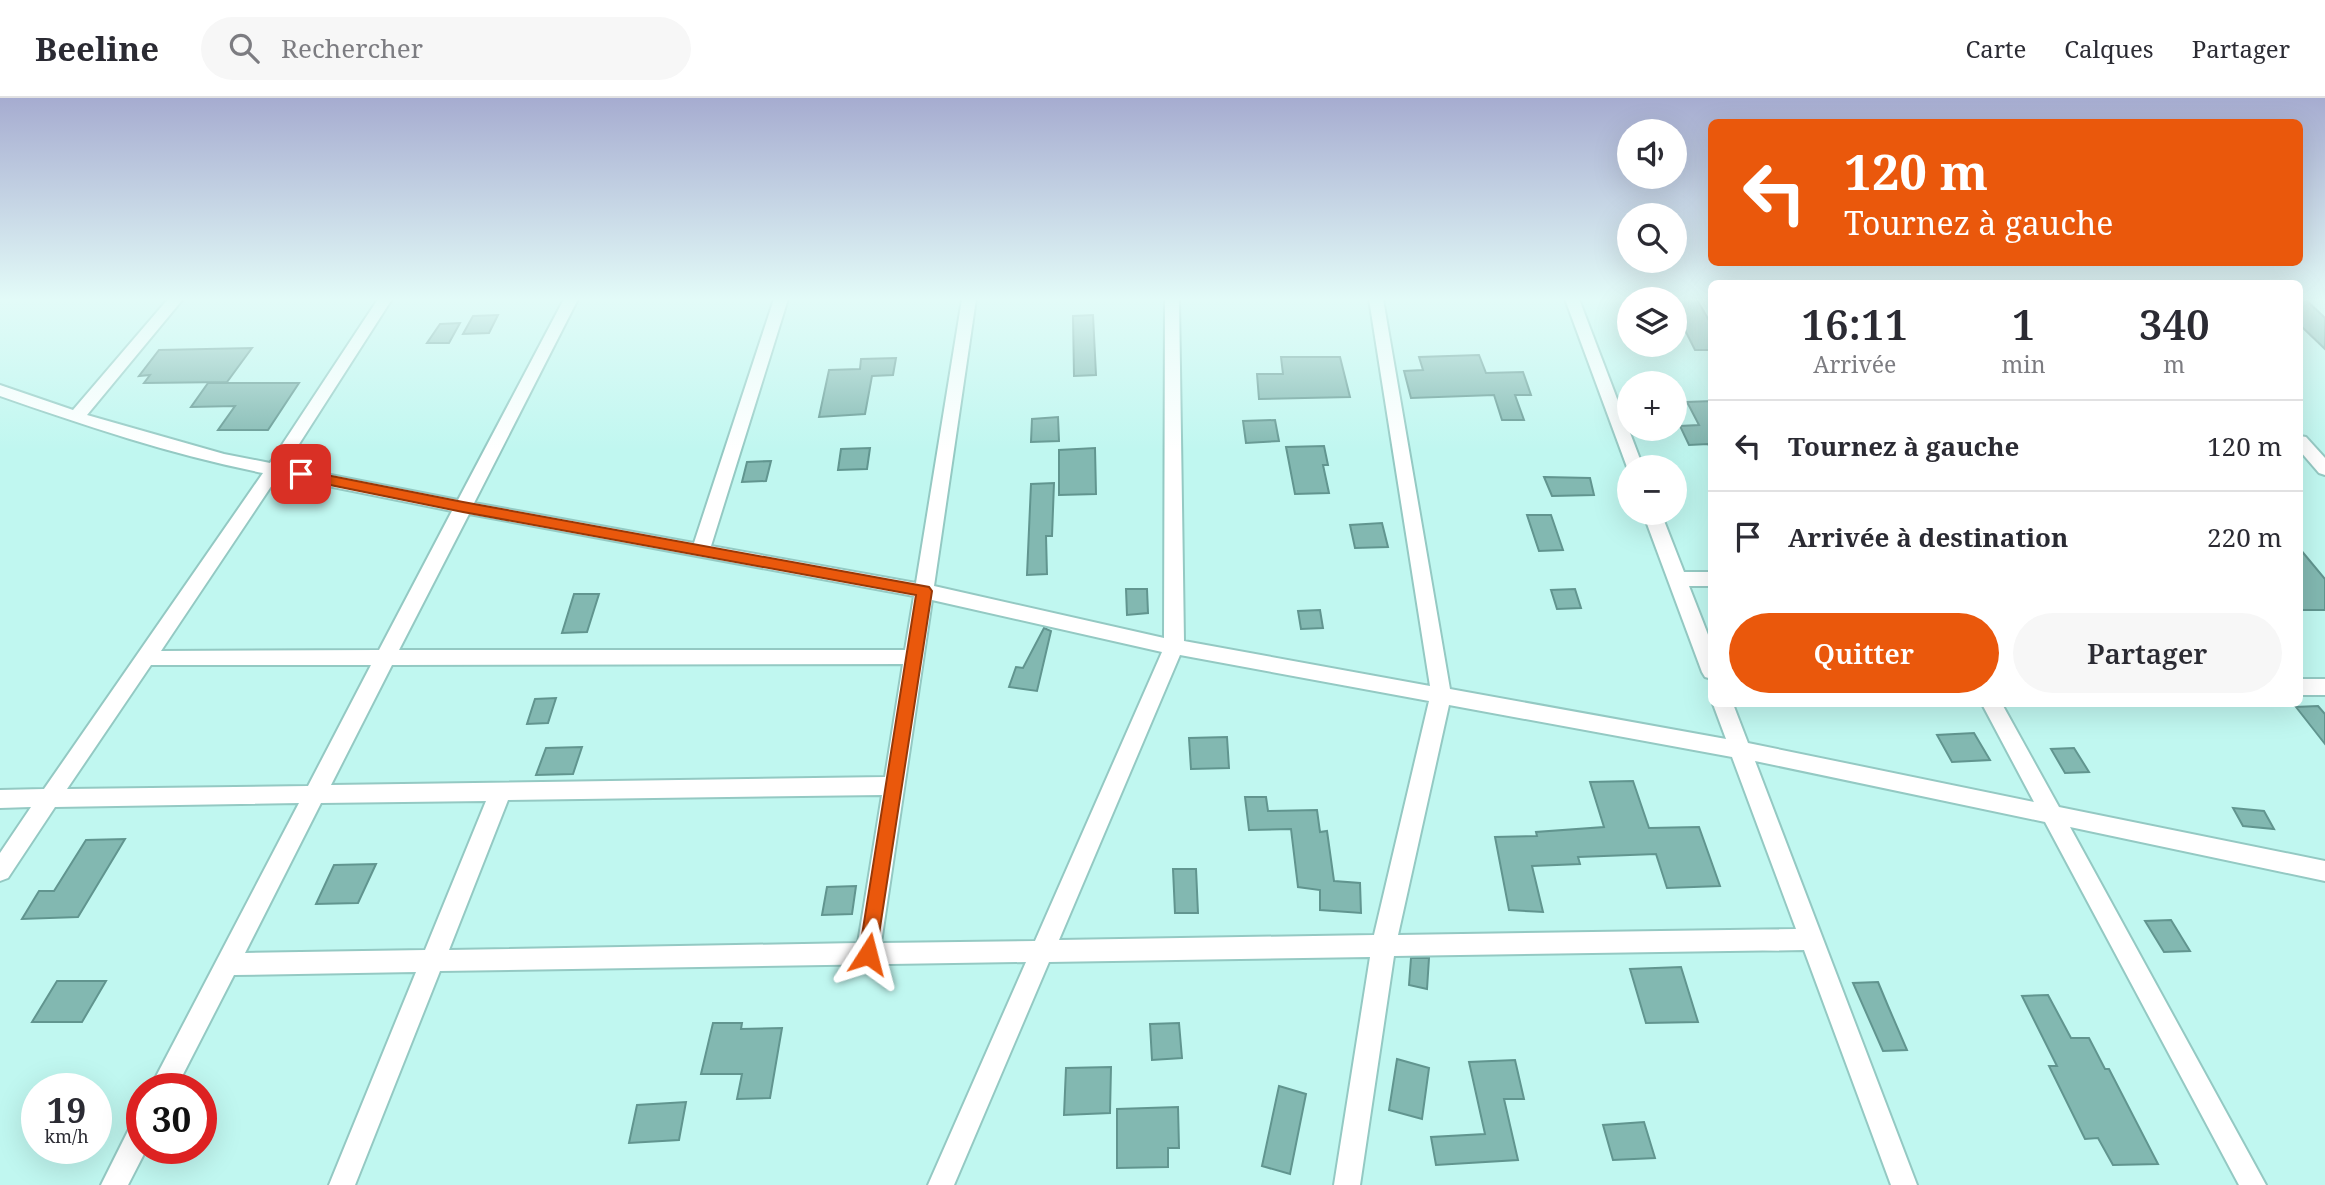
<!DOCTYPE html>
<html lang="fr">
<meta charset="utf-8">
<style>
:root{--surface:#fff;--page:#f7f7f7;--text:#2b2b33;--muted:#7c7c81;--line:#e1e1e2;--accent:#ea580c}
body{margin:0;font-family:"Noto Serif",serif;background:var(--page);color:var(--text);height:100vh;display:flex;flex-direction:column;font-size:26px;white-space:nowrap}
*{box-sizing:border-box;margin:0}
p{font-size:23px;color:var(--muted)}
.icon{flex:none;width:38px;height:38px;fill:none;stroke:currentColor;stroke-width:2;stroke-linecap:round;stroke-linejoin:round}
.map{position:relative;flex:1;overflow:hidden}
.sheet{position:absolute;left:1708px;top:182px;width:595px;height:427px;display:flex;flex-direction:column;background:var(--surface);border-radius:10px;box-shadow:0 7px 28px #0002}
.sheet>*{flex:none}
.top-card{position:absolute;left:1708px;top:21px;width:595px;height:147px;border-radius:10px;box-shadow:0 7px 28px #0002;background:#ea580c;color:#fff;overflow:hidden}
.buttons{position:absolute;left:1617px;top:21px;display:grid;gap:14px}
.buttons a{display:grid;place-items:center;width:70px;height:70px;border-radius:50%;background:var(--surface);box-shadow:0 7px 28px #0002;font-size:35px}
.speed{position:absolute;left:21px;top:975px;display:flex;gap:14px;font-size:35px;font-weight:700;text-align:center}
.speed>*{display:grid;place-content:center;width:91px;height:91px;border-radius:50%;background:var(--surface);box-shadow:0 7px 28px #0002;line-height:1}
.speed small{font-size:18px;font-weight:400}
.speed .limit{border:10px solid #d22;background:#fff;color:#111}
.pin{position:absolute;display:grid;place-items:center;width:60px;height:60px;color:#fff;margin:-30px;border-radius:14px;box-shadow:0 4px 10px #0006}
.me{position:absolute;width:77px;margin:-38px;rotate:9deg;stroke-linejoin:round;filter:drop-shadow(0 0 5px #0008)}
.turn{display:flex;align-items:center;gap:24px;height:147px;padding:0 21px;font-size:32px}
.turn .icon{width:91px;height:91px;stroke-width:2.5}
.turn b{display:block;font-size:49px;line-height:60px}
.eta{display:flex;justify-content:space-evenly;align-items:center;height:119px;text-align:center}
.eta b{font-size:42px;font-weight:600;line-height:49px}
.cta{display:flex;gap:14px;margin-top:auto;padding:14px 21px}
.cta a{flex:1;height:80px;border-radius:42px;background:var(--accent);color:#fff;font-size:28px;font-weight:600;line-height:80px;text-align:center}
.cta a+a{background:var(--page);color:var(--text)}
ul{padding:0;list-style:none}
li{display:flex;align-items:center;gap:21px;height:91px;padding:0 21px;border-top:2px solid var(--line)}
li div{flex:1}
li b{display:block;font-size:26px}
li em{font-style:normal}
header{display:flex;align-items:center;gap:42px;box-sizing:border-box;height:98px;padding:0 35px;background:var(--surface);border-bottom:2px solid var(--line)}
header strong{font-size:33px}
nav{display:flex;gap:38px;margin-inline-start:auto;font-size:24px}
.search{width:490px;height:63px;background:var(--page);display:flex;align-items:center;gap:18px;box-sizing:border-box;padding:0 24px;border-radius:38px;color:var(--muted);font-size:26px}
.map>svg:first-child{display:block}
</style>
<header>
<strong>Beeline</strong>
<div class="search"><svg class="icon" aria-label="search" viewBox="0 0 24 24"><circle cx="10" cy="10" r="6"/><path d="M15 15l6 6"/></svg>Rechercher</div>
<nav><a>Carte</a><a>Calques</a><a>Partager</a></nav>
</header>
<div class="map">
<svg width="2325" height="1087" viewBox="0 0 2325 1087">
<rect width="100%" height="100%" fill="#c0f7f0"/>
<g fill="#82b8b1" stroke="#61958f" stroke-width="2">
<polygon points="1675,201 1697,201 1712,228 1712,252 1695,252 1675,212"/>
<polygon points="2300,201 2305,201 2325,220 2325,251 2300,227"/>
<polygon points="498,217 489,235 463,236 473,218"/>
<polygon points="1093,217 1096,277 1074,278 1073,218"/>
<polygon points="460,225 449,245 427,245 440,226"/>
<polygon points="252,250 227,284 144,285 150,277 139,278 159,252"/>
<polygon points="1479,257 1486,275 1523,274 1531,297 1515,297 1524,322 1502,322 1494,297 1411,300 1404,273 1423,272 1419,259"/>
<polygon points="1281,259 1340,259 1350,299 1259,301 1257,276 1283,276"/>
<polygon points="896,260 893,277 872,278 865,316 819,319 829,272 860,271 861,261"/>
<polygon points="208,285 299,285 268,332 218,332 235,308 191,309"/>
<polygon points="1712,303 1712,353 1708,346 1689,347 1680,328 1699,327 1687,304"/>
<polygon points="1058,319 1059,343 1031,344 1032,321"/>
<polygon points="1275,322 1279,343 1246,345 1243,323"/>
<polygon points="1324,348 1328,367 1323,367 1329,395 1295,396 1286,349"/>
<polygon points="870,350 867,371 838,372 841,351"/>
<polygon points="1095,350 1096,396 1059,397 1059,352"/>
<polygon points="771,363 766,383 742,384 747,364"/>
<polygon points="1544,379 1590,380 1594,397 1552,398"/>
<polygon points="1054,385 1052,438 1046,438 1047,476 1027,477 1031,386"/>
<polygon points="1527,417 1551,417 1563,452 1539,453"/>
<polygon points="1382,425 1388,449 1355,450 1350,427"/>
<polygon points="2300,451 2325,481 2325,512 2300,512"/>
<polygon points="1126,491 1147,491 1148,515 1127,517"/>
<polygon points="1575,491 1581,510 1557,511 1551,492"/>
<polygon points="574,496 599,496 587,534 562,535"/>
<polygon points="1320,512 1323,530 1301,531 1298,513"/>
<polygon points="1044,530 1051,533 1037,593 1009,589 1016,569 1023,570"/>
<polygon points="556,600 548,625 527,626 535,601"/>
<polygon points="2318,608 2325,616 2325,646 2296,609"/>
<polygon points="1974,635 1990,662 1952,664 1937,637"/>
<polygon points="1227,639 1229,670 1191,671 1189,640"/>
<polygon points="582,649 573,676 536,677 546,650"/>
<polygon points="2074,650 2089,674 2065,675 2051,651"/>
<polygon points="1633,683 1649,730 1699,729 1720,788 1667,790 1656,756 1578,759 1580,766 1532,768 1543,814 1509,812 1495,739 1537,738 1536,734 1604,729 1590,684"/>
<polygon points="1245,699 1266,699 1268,713 1317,712 1320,734 1327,733 1334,783 1360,785 1361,815 1320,812 1320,792 1298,789 1291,731 1249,732"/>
<polygon points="2233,710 2264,713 2274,731 2243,728"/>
<polygon points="125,741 78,819 22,821 39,793 54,793 86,742"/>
<polygon points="376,766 358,805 316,806 334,767"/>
<polygon points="1173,771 1196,771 1198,815 1175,815"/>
<polygon points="856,788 852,816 822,817 827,789"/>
<polygon points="2171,822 2190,853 2164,854 2145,823"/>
<polygon points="1411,860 1429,860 1427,891 1409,887"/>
<polygon points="1681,869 1698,924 1646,925 1630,871"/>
<polygon points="57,883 106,883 82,924 32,924"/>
<polygon points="1878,884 1888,908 1907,952 1883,953 1853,885"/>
<polygon points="2048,897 2071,940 2089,940 2105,971 2109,971 2158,1066 2113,1067 2098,1040 2085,1041 2049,968 2057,968 2022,898"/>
<polygon points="713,925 742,925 741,931 782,930 770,1000 737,1001 742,976 701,976"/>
<polygon points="1179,925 1182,960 1152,962 1150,926"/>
<polygon points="1397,961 1429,970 1422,1021 1389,1012"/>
<polygon points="1515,962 1524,1001 1504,1001 1518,1062 1436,1067 1431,1039 1485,1036 1469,964"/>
<polygon points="1111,969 1110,1015 1064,1017 1066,970"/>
<polygon points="1279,988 1306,996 1290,1076 1262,1068"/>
<polygon points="686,1004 679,1042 629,1045 637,1007"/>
<polygon points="1178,1009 1179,1050 1168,1050 1168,1069 1117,1070 1117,1011"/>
<polygon points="1644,1024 1655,1060 1613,1062 1603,1027"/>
</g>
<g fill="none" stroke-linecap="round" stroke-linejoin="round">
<defs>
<g id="street">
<path d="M 168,201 L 183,201 L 87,317 L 224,356 L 270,365 L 378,201 L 392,201 L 285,368 L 458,402 L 564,201 L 578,201 L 474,405 L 694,445 L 774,201 L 788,201 L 711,448 L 916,485 L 962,201 L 976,201 L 934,488 L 1164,540 L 1165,201 L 1179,201 L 1184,543 L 1430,588 L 1369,201 L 1383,201 L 1450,591 L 1726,641 L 1713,606 L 1733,606 L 1748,645 L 2034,704 L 1982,606 L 2002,606 L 2059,709 L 2325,763 L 2325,783 L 2070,729 L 2266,1087 L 2239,1087 L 2045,724 L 1755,663 L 1917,1087 L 1891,1087 L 1804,852 L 1394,858 L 1360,1087 L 1334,1087 L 1370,859 L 1049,864 L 954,1087 L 928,1087 L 1026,864 L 440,873 L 355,1087 L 329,1087 L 416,874 L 234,877 L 176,990 L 150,990 L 299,705 L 55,709 L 8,780 L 0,783 L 0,755 L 31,709 L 0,710 L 0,692 L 44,691 L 263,375 C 173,357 86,328 0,298 L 0,287 L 73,312 ZM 278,378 L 452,413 L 379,552 L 161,553 ZM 469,416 L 914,498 L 905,552 L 399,552 ZM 932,502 L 1162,554 L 1035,843 L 881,845 ZM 1180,557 L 1429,603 L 1374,837 L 1059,842 ZM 903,566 L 885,679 L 331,687 L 392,567 ZM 151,567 L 371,567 L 308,688 L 67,691 ZM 1449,607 L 1732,659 L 1796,831 L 1398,837 ZM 882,697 L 858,845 L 449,852 L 508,702 ZM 486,703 L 425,852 L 245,855 L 321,705 Z"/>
<polygon points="1565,201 1579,201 1643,369 1629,369 1629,373 1627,369"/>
<polygon points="2300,338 2306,339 2325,360 2325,377 2319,375 2300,353"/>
<polygon points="1643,415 1661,415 1684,474 1712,474 1712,488 1689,488 1712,547 1712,581 1705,579 1702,574"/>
<rect x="2300" y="581" width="25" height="16"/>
<polygon points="142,1019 142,1050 147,1050 128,1087 101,1087 133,1023"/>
</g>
</defs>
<use href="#street" stroke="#94c9c3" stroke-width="4"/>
<use href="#street" fill="#fff" fill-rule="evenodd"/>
</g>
<linearGradient id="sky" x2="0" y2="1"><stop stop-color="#a6acd0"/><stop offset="0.57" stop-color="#e3fbf8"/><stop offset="1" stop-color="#e3fbf8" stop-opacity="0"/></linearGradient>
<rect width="2325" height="353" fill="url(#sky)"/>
<polygon fill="#ea580c" stroke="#983908" stroke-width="2" points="301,372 463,404 929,489 932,493 875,862 868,865 862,862 859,856 916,497 463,414 296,380 294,376"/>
</svg>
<div class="buttons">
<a><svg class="icon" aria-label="sound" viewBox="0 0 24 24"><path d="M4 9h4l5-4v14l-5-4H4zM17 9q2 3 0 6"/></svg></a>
<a><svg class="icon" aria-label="search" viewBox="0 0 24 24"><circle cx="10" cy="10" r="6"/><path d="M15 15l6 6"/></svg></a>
<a><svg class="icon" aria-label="layers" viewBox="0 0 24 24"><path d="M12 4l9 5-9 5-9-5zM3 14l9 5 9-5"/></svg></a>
<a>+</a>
<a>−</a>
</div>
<div class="speed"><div>19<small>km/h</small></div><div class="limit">30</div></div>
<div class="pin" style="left:301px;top:376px;background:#d93025"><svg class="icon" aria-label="arrive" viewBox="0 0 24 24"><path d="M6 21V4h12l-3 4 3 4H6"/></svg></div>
<svg class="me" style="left:868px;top:856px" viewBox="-20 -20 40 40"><path d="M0-17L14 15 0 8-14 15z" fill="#ea580c" stroke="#fff" stroke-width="4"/></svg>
<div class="top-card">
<div class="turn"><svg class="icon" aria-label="left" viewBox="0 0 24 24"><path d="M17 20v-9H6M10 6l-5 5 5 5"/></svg><div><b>120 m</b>Tournez à gauche</div></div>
</div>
<section class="sheet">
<div class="eta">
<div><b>16:11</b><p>Arrivée</p></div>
<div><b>1</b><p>min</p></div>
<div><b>340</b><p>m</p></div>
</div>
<ul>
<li><svg class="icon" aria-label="left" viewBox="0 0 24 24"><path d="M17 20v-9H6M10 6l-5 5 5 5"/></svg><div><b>Tournez à gauche</b></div><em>120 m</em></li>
<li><svg class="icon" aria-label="arrive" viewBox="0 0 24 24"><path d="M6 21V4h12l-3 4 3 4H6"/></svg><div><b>Arrivée à destination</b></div><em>220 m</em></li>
</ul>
<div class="cta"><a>Quitter</a><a>Partager</a></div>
</section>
</div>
